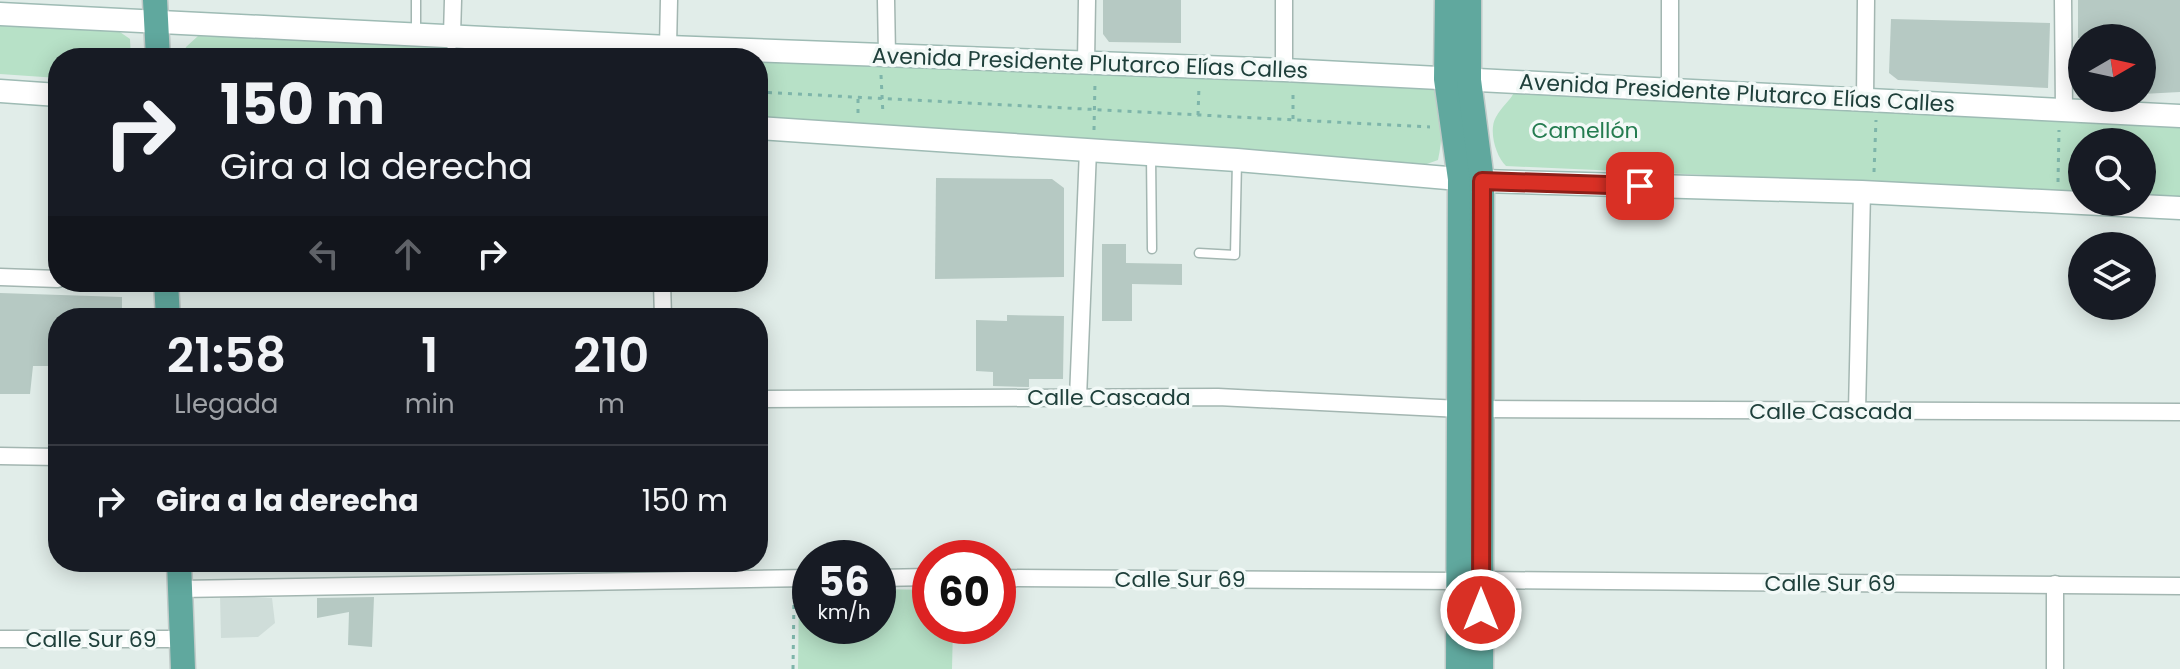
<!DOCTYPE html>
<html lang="es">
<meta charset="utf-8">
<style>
:root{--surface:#171b24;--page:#20242c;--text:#f1f3f6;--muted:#9ea1a6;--line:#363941}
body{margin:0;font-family:Poppins,sans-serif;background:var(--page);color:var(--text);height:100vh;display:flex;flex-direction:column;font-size:30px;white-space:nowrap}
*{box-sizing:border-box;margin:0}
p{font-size:26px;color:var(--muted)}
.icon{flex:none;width:44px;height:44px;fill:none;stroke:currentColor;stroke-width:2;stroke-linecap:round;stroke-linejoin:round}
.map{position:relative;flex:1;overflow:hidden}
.side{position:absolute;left:48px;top:308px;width:720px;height:264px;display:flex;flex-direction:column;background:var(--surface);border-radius:32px;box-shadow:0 4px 20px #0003}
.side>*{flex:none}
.banner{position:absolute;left:48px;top:48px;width:720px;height:244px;border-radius:32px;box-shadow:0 4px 20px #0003;background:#171b24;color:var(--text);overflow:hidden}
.needle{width:52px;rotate:81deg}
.buttons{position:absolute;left:2068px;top:24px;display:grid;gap:16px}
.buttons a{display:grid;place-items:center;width:88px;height:88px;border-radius:50%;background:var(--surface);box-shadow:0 4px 20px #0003;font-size:40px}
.speed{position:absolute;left:792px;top:540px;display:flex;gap:16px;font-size:40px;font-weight:700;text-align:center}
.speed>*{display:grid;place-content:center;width:104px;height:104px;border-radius:50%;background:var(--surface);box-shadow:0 4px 20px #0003;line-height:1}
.speed small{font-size:20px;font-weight:400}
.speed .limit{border:12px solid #d22;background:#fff;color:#111}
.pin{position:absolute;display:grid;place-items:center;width:68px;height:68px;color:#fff;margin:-34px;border-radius:16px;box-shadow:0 4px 12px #0006}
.me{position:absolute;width:88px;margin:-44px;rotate:0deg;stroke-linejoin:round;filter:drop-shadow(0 0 6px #0008)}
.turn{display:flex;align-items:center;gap:28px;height:168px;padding:0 40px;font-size:36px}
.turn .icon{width:104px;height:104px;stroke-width:2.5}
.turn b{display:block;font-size:56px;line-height:68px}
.lanes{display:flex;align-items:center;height:76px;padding:0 40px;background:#0003;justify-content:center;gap:40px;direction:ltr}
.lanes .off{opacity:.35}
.eta{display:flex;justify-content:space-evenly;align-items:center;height:136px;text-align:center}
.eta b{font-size:48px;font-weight:600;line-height:56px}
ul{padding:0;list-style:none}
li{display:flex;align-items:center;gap:24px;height:112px;padding:0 40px;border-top:2px solid var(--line)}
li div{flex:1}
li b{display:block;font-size:30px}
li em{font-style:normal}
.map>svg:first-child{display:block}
</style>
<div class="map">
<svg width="2180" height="669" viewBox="0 0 2180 669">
<rect width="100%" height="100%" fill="#e1ede9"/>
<polygon fill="#cfddd9" points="220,595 272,598 275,623 258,637 221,638"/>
<g fill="#b7e1c7">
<polygon points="0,21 117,30 130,39 131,58 58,58 58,78 0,74"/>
<path d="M 198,36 L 1428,82 C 1446,101 1443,137 1438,160 L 1424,165 L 758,123 L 758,58 L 182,58 L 186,47 Z"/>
<path d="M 1515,91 L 2180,122 L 2180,197 L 2142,195 L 2142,142 L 2082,142 L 2082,192 L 1506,166 C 1496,157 1488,130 1496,117 C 1501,107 1510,101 1515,91 Z"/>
<polygon points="799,588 810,588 810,626 878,626 878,589 930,590 930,626 953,626 952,669 798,669"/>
</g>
<g fill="#b6c9c3">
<polygon points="1103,0 1181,0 1181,43 1109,42 1103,34"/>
<polygon points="2078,0 2180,0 2180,92 2142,94 2142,38 2078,38"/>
<polygon points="1891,19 2050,23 2048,88 1898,80 1889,73"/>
<polygon points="936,178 1052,179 1064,188 1064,277 935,279"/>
<polygon points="1102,244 1126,244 1126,263 1182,264 1182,285 1132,284 1132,321 1102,321"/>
<polygon points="0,293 122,297 122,318 58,318 58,366 33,366 30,394 0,394"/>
<polygon points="1007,315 1064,316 1063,379 1029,379 1029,387 993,386 993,372 976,371 976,320 1007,321"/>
<polygon points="374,597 372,647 348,645 349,612 317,618 317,598"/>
</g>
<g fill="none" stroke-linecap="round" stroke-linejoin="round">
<defs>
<g id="lane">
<polyline points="416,0 416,33"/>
<polyline points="451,58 452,39"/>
<polyline points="1151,155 1152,249"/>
<polyline points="1199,253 1235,255 1237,161"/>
</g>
<g id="street">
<polyline points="886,0 887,55"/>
<polyline points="1284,0 1284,70"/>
<polyline points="2063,0 2064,110"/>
<polyline points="452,35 453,0"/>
<polyline points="668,47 669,0"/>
<polyline points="1086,62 1087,0"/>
<polyline points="1670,89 1670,0"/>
<polyline points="1865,99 1866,0"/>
<polyline points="0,277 58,279"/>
<polyline points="662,282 663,318"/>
<polyline points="1078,398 1088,150"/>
<polyline points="758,399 1218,397 1460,409"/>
<polyline points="1481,409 2180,412"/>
<polyline points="1857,411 1862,192"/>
<polyline points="0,456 58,457"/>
<polyline points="878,578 930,577"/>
<polyline points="998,578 1458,581"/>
<polyline points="1481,580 2180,586"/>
<polyline points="2055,584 2055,669"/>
<polyline points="180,589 810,578"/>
<polyline points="0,639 181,639"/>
</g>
<g id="secondary">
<polyline points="0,14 668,47 1284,70 2180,116"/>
<polyline points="0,91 58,95"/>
<polyline points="758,128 1237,160 1482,181 1862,192 2180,208"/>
</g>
<g id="primary">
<polyline points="155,0 158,58"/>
<polyline points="1447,0 1446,79 1460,179 1458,669"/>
<polyline points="1469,0 1469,80 1482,181 1481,669"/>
<polyline points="166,282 168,318"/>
<polyline points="179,562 183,669"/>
</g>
</defs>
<use href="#lane" stroke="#a3b6b1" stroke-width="11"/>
<use href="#street" stroke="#a3b6b1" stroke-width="19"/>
<use href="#secondary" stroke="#9ebbb4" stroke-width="25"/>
<use href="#primary" stroke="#c0cac8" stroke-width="27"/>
<g stroke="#7eb5aa" stroke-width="3" stroke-dasharray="4 6" stroke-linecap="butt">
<polyline points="881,75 883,115"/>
<polyline points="758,92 1430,127"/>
<polyline points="858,99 858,115"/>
<polyline points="1198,115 1199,86"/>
<polyline points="1293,119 1293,91"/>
<polyline points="1094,130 1095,82"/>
<polyline points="1874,172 1876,120"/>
<polyline points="2058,182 2059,130"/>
<polyline points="793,669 794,597"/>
</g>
<use href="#lane" stroke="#fff" stroke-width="8"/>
<use href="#street" stroke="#fff" stroke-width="16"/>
<use href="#secondary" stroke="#fff" stroke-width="22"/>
<use href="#primary" stroke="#60a89e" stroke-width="24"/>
</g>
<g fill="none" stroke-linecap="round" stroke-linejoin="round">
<defs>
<polyline id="route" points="1481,610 1482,181 1640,186"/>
</defs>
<use href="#route" stroke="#8d1f18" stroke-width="20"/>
<use href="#route" stroke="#d93025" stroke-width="14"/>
</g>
<g text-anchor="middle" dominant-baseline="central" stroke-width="7" stroke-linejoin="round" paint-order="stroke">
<g font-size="22" fill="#1f403b" stroke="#f2f9f7">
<text transform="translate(1090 63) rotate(2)">Avenida Presidente Plutarco Elías Calles</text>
<text transform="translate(1737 93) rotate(3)">Avenida Presidente Plutarco Elías Calles</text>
<text x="1109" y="397">Calle Cascada</text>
<text x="1831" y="411">Calle Cascada</text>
<text x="1180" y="579">Calle Sur 69</text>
<text x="1830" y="583">Calle Sur 69</text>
<text x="91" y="639">Calle Sur 69</text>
</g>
<g font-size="22" fill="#247c50" stroke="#f2f9f7">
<text x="1585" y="130">Camellón</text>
</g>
</g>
</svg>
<div class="buttons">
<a><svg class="needle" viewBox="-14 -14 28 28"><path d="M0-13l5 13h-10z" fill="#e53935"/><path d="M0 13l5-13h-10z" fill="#9ea1a6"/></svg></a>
<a><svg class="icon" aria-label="search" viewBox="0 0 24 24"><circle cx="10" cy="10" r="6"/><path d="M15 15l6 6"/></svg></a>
<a><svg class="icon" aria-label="layers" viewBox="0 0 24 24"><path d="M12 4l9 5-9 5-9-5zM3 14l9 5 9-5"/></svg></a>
</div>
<div class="speed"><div>56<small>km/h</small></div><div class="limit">60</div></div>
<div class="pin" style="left:1640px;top:186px;background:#d93025"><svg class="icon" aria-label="arrive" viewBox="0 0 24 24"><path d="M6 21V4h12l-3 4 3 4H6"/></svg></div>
<svg class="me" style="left:1481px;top:610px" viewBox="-20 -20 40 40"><circle r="17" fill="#d93025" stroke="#fff" stroke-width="3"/><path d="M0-11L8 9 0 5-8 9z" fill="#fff"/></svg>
<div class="banner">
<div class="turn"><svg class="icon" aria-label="right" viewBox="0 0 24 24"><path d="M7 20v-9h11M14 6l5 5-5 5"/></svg><div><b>150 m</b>Gira a la derecha</div></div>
<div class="lanes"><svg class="icon off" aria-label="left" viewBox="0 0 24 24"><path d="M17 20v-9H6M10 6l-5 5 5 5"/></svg><svg class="icon off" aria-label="ahead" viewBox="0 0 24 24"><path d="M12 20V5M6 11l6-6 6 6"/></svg><svg class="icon" aria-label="right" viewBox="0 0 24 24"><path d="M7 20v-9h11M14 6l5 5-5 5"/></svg></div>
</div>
<section class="side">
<div class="eta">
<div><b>21:58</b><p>Llegada</p></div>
<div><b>1</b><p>min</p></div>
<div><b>210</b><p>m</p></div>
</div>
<ul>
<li><svg class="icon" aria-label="right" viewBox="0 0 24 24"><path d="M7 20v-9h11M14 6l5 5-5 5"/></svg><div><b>Gira a la derecha</b></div><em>150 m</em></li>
</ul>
</section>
</div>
